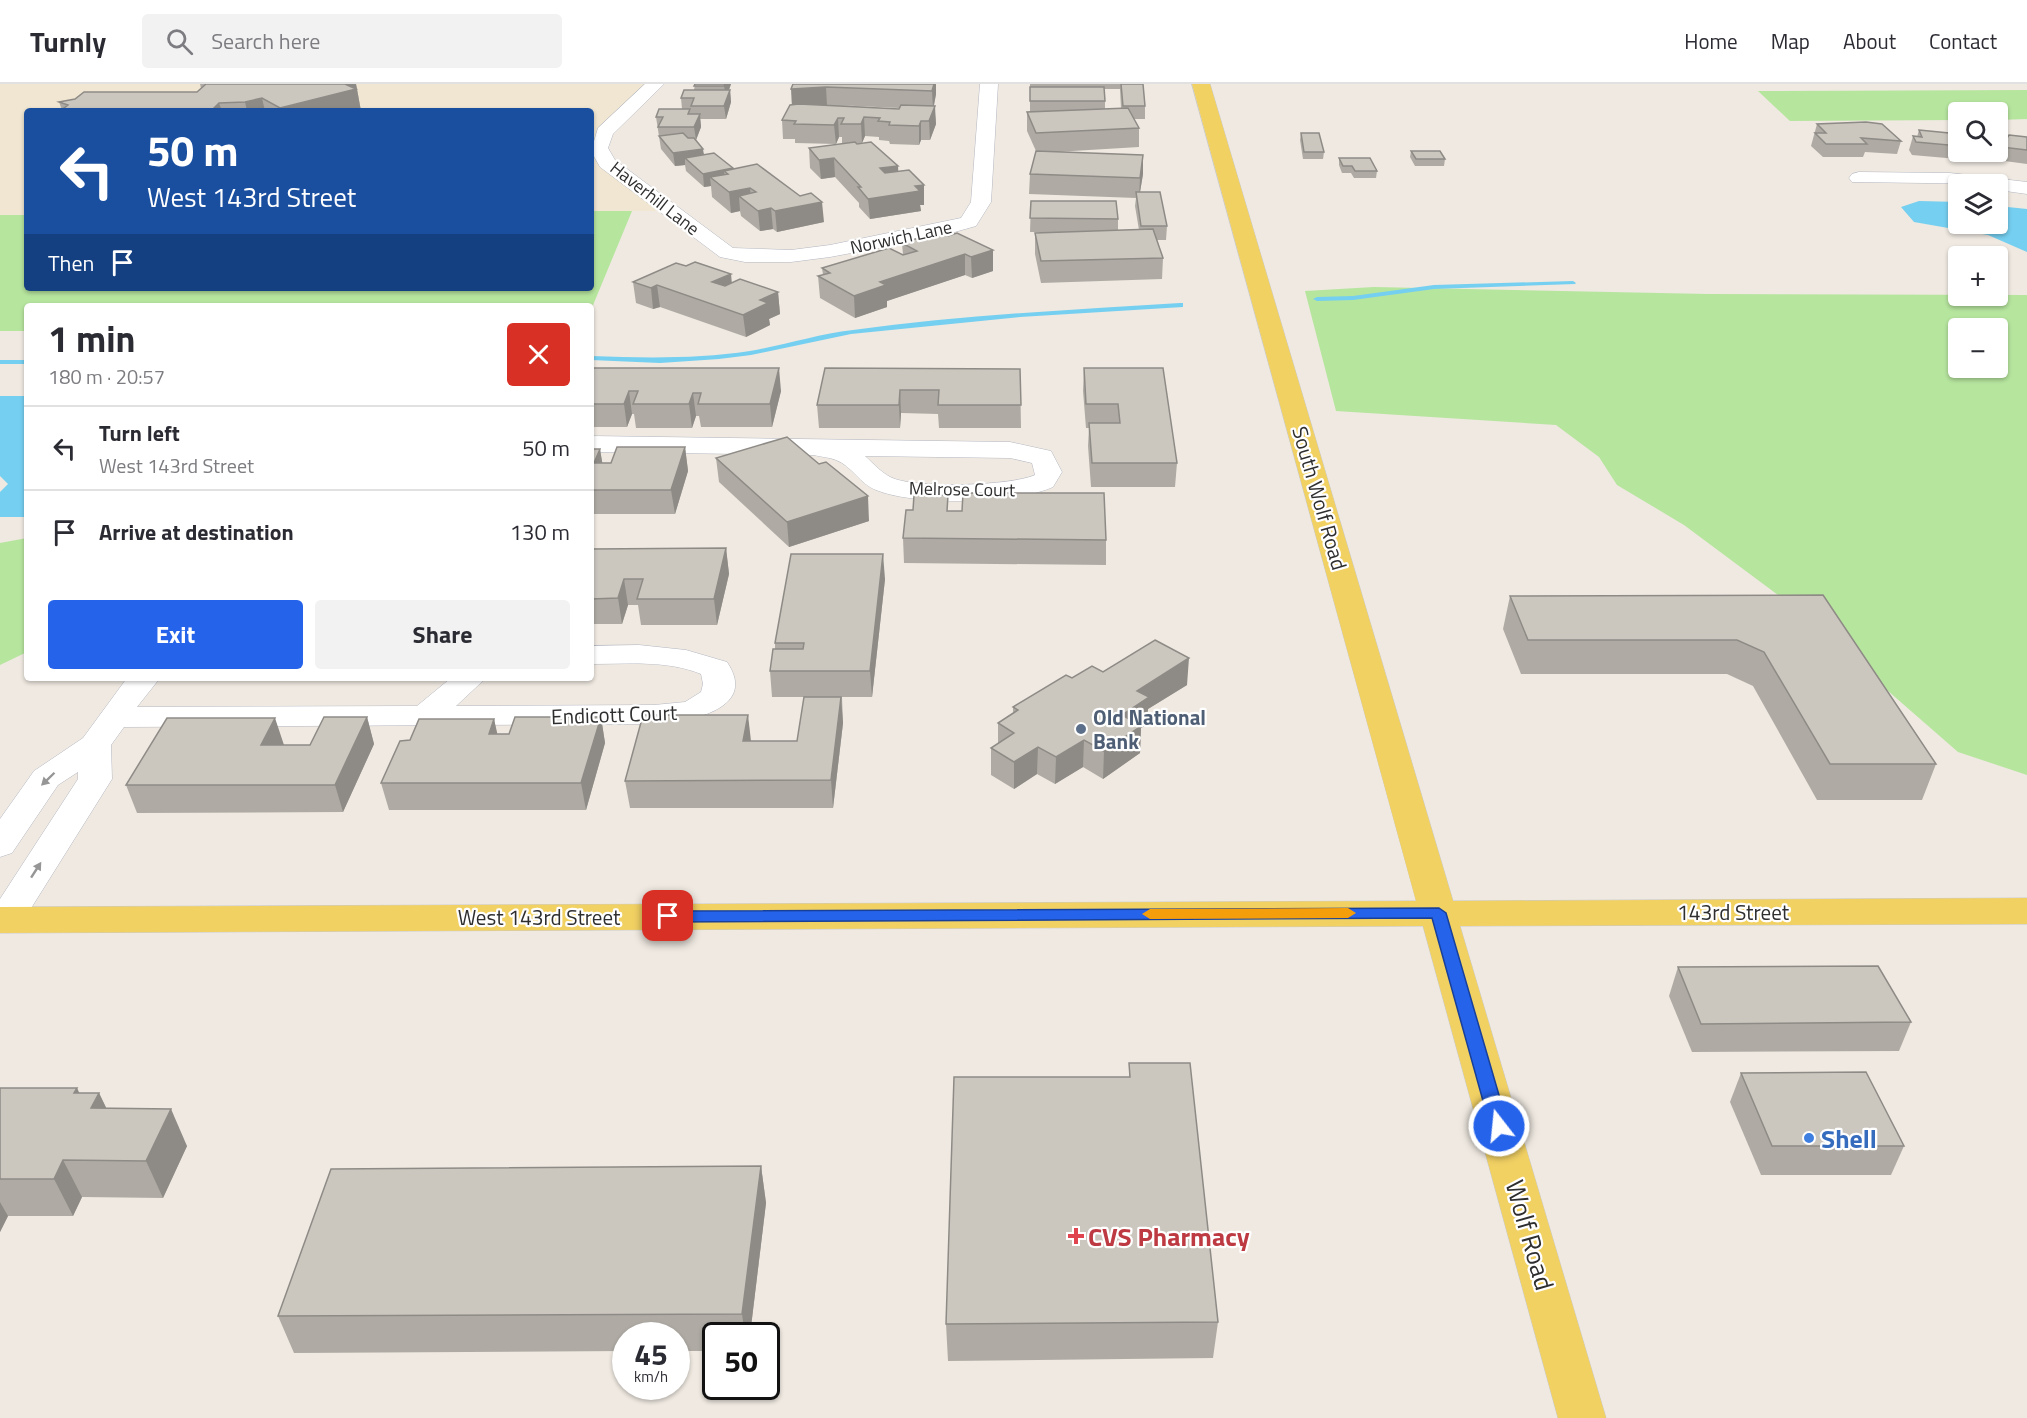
<!DOCTYPE html>
<meta charset="utf-8">
<style>
:root{--surface:#fff;--page:#f2f2f3;--text:#2b2b33;--muted:#7c7c81;--line:#e1e1e2;--accent:#2563eb}
body{margin:0;font-family:"Titillium Web",sans-serif;background:var(--page);color:var(--text);height:100vh;display:flex;flex-direction:column;font-size:22px;white-space:nowrap}
*{box-sizing:border-box;margin:0}
p{font-size:20px;color:var(--muted)}
.icon{flex:none;width:33px;height:33px;fill:none;stroke:currentColor;stroke-width:2;stroke-linecap:round;stroke-linejoin:round}
.map{position:relative;flex:1;overflow:hidden}
.details{position:absolute;left:24px;top:219px;width:570px;height:378px;display:flex;flex-direction:column;background:var(--surface);border-radius:6px;box-shadow:0 2px 4px #0004}
.details>*{flex:none}
.guide{position:absolute;left:24px;top:24px;width:570px;height:183px;border-radius:6px;box-shadow:0 2px 4px #0004;background:#1a4fa0;color:#fff;overflow:hidden}
.tools{position:absolute;left:1948px;top:18px;display:grid;gap:12px}
.tools a{display:grid;place-items:center;width:60px;height:60px;border-radius:6px;background:var(--surface);box-shadow:0 2px 4px #0004;font-size:30px}
.speed{position:absolute;left:612px;top:1238px;display:flex;gap:12px;font-size:30px;font-weight:700;text-align:center}
.speed>*{display:grid;place-content:center;width:78px;height:78px;border-radius:50%;background:var(--surface);box-shadow:0 2px 4px #0004;line-height:1}
.speed small{font-size:15px;font-weight:400}
.speed .limit{border:3px solid #111;border-radius:9px;background:#fff;color:#111}
.pin{position:absolute;display:grid;place-items:center;width:51px;height:51px;color:#fff;margin:-26px;border-radius:12px;box-shadow:0 3px 9px #0006}
.me{position:absolute;width:66px;margin:-33px;rotate:344deg;stroke-linejoin:round;filter:drop-shadow(0 0 4px #0008)}
.turn{display:flex;align-items:center;gap:21px;height:126px;padding:0 24px;font-size:27px}
.turn .icon{width:78px;height:78px;stroke-width:2.5}
.turn b{display:block;font-size:42px;line-height:51px}
.then{display:flex;align-items:center;height:57px;padding:0 24px;background:#0003;gap:12px;font-size:22px}
.round{display:grid;place-items:center;flex:none;width:63px;height:63px;border-radius:6px;background:var(--page)}
.head{display:flex;align-items:center;justify-content:space-between;height:102px;padding:0 24px}
h1{font-size:36px;font-weight:700;line-height:45px}
.button{display:flex;gap:12px;margin-top:auto;padding:12px 24px}
.button a{flex:1;height:69px;border-radius:6px;background:var(--accent);color:#fff;font-size:24px;font-weight:700;line-height:69px;text-align:center}
.button a+a{background:var(--page);color:var(--text)}
ul{padding:0;list-style:none}
li{display:flex;align-items:center;gap:18px;height:84px;padding:0 24px;border-top:2px solid var(--line)}
li div{flex:1}
li b{display:block;font-size:22px}
li em{font-style:normal}
header{display:flex;align-items:center;gap:36px;box-sizing:border-box;height:84px;padding:0 30px;background:var(--surface);border-bottom:2px solid var(--line)}
header strong{font-size:28px}
nav{display:flex;gap:33px;margin-inline-start:auto;font-size:21px}
.search{width:420px;height:54px;background:var(--page);display:flex;align-items:center;gap:15px;box-sizing:border-box;padding:0 21px;border-radius:6px;color:var(--muted);font-size:22px}
.map>svg:first-child{display:block}
</style>
<header>
<strong>Turnly</strong>
<div class="search"><svg class="icon" aria-label="search" viewBox="0 0 24 24"><circle cx="10" cy="10" r="6"/><path d="M15 15l6 6"/></svg>Search here</div>
<nav><a>Home</a><a>Map</a><a>About</a><a>Contact</a></nav>
</header>
<div class="map">
<svg width="2027" height="1334" viewBox="0 0 2027 1334">
<rect width="100%" height="100%" fill="#efe9e1"/>
<polygon fill="#f0e6d1" points="0,0 651,0 593,64 662,127 591,127 591,27 27,27 27,131 0,131"/>
<g fill="#b6e59e" fill-rule="evenodd">
<polygon points="2027,6 2027,35 1998,36 1998,28 1959,28 1959,36 1790,37 1758,7"/>
<polygon points="591,127 632,127 591,226 591,222 27,222 27,247 0,247 0,131 27,131 27,204 591,204"/>
<path d="M 1374,203 L 1708,210 L 2027,211 L 2027,691 L 1958,668 L 1778,511 L 1684,441 L 1617,401 L 1599,373 L 1556,341 L 1336,327 L 1305,207 ZM 1959,244 L 1998,244 L 1998,284 L 1959,284 Z"/>
<polygon points="27,454 27,568 0,581 0,459"/>
</g>
<g fill="#75cff0">
<polygon points="1919,117 1959,118 1959,140 1998,140 1998,122 2027,125 2027,168 1988,151 1914,138 1901,123"/>
<polygon points="0,312 27,312 27,433 0,433 0,408 8,400 0,392"/>
</g>
<g fill="none" stroke-linecap="round" stroke-linejoin="round">
<g fill="#75cff0" fill-rule="evenodd">
<polygon points="1573,197 1576,199 1575,200 1434,205 1353,216 1317,217 1313,215 1317,213 1353,212 1434,201"/>
<path d="M 1180,219 L 1183,219 L 1183,223 L 1020,233 L 851,250 L 751,271 L 719,275 L 660,279 L 591,276 L 591,272 C 644,274 697,275 750,267 C 785,261 818,250 853,246 C 961,231 1071,226 1180,219 Z"/>
<rect x="0" y="276" width="27" height="4"/>
</g>
<defs>
<g id="minor">
<polygon points="645,0 664,0 613,50 608,64 615,76 733,164 791,166 830,161 961,134 971,118 980,0 998,0 991,118 976,142 937,153 830,173 791,178 745,178 720,173 600,83 591,67 598,44"/>
<polygon points="1859,88 1950,89 2027,98 2027,110 1998,106 1998,100 1852,98 1849,94 1852,90"/>
<path d="M 591,352 L 1010,358 L 1051,367 L 1062,388 L 1053,403 C 1016,420 914,422 876,406 C 860,400 852,382 836,376 C 829,373 821,373 814,371 L 591,368 ZM 865,372 L 1010,374 L 1032,379 L 1035,391 C 1010,402 920,404 895,395 C 883,391 874,380 865,372 Z"/>
<path d="M 639,561 L 686,566 L 727,578 C 760,627 685,638 654,640 L 124,643 L 111,661 L 112,695 L 18,845 L 0,847 L 0,815 L 78,695 L 78,688 L 58,701 L 12,769 L 0,773 L 0,735 L 34,687 L 83,654 L 127,594 L 160,594 L 137,623 L 417,622 L 451,594 L 486,594 L 456,622 L 654,621 L 685,618 L 701,608 L 703,600 L 701,590 C 667,576 628,580 591,580 L 591,562 Z"/>
</g>
<polygon id="major" points="1192,0 1210,0 1453,817 2027,814 2027,840 1460,842 1606,1334 1558,1334 1423,842 0,849 0,823 1416,817"/>
</defs>
<use href="#minor" stroke="#b4b7c1" stroke-width="1"/>
<use href="#major" stroke="#c9c9c9" stroke-width="1"/>
<use href="#minor" fill="#fff" fill-rule="evenodd"/>
<use href="#major" fill="#f2d163" fill-rule="evenodd"/>
</g>
<g fill="#afaba4" fill-rule="evenodd">
<polygon points="200,0 356,0 361,27 60,27 62,26 59,18 75,15 197,8 201,4"/>
<polygon points="695,0 731,0 729,6 730,6 731,18 726,35 700,35 701,43 696,56 704,70 733,84 824,138 777,148 773,145 760,147 741,132 740,127 731,129 712,113 711,102 704,103 686,87 685,81 675,82 661,65 656,33 682,25 681,14 694,6"/>
<path d="M 793,0 L 936,0 L 936,10 L 934,22 L 936,40 L 930,56 L 921,56 L 919,61 L 890,60 L 889,57 L 879,56 L 879,53 L 865,52 L 862,59 L 856,59 L 898,82 L 898,87 L 924,101 L 924,121 L 920,121 L 921,127 L 870,135 L 859,123 L 859,119 L 835,93 L 821,95 L 810,84 L 809,64 L 847,59 L 842,59 L 842,53 L 839,53 L 836,60 L 795,59 L 795,55 L 783,55 L 782,36 L 792,21 ZM 835,21 L 899,24 L 899,25 Z"/>
<path d="M 1030,0 L 1143,0 L 1145,22 L 1145,35 L 1134,35 L 1139,44 L 1139,63 L 1056,68 L 1143,71 L 1143,90 L 1140,108 L 1167,142 L 1166,156 L 1157,156 L 1163,174 L 1162,195 L 1041,199 L 1035,170 L 1035,149 L 1049,148 L 1030,148 L 1031,117 L 1118,135 L 1118,146 L 1139,146 L 1135,122 L 1136,114 L 1029,110 L 1030,90 L 1036,67 L 1027,47 L 1027,28 L 1030,28 ZM 1104,5 L 1120,5 L 1121,24 L 1105,25 L 1105,17 Z"/>
<polygon points="1817,40 1901,57 1897,70 1865,68 1863,73 1823,73 1811,62"/>
<polygon points="1919,46 1959,62 1959,68 1984,68 1981,77 1912,71 1909,66 1913,52 1917,53"/>
<polygon points="1301,49 1324,68 1323,75 1303,75 1300,56"/>
<polygon points="2027,53 2027,80 1997,76 2001,63"/>
<polygon points="1411,67 1445,75 1444,82 1415,82 1410,73"/>
<polygon points="1339,74 1377,87 1376,94 1354,94 1351,89 1342,89 1339,81"/>
<polygon points="948,152 993,166 993,187 972,194 965,191 887,217 887,223 855,234 820,214 818,192 823,191 822,184 903,171 902,159"/>
<polygon points="633,198 732,199 778,208 780,230 769,235 770,241 746,253 660,223 653,225 636,219"/>
<polygon points="591,284 781,307 772,343 701,343 699,332 696,332 692,344 636,344 634,330 632,330 627,343 591,343"/>
<polygon points="1084,284 1177,379 1175,403 1091,403 1088,362 1089,344 1086,344 1083,307"/>
<polygon points="1020,285 1021,344 939,344 938,330 901,329 900,344 819,344 817,321"/>
<polygon points="685,363 688,387 675,430 591,430 591,365 600,365 602,379 611,379"/>
<polygon points="716,374 869,437 789,463 719,398"/>
<polygon points="948,427 1106,456 1106,481 904,479 903,454"/>
<polygon points="726,464 729,490 717,541 641,541 638,521 628,521 622,540 591,540 591,465"/>
<polygon points="885,495 872,613 842,613 843,639 833,724 630,724 625,697 751,657 797,657 804,613 772,613 770,587 775,565 775,559"/>
<polygon points="1823,511 1936,680 1922,716 1817,716 1753,602 1727,590 1521,590 1503,545 1510,512"/>
<polygon points="1103,588 1187,601 1148,625 1147,640 1141,644 1140,669 1103,695 1083,683 1055,700 1037,690 1014,705 991,691 991,664 998,660 998,639 1013,629 1013,623 1072,594"/>
<polygon points="367,633 374,660 343,728 137,729 126,701 284,661 310,661"/>
<polygon points="601,633 605,659 586,726 389,726 381,699 410,656 494,635 497,650 509,650"/>
<polygon points="1678,883 1911,938 1899,967 1692,968 1669,912"/>
<polygon points="1129,979 1218,1238 1213,1274 948,1277 946,1240 1129,993"/>
<polygon points="1741,989 1904,1062 1891,1091 1761,1091 1730,1018"/>
<polygon points="0,1004 80,1009 99,1009 106,1024 187,1062 163,1114 82,1113 73,1132 8,1132 0,1148"/>
<polygon points="761,1082 766,1119 750,1251 716,1251 716,1267 676,1267 676,1251 626,1251 626,1267 294,1269 278,1232"/>
</g>
<g fill="#8e8b86">
<polygon points="337,0 356,0 361,27 281,27 280,24"/>
<polygon points="725,0 731,0 726,14 724,2"/>
<polygon points="934,0 936,0 936,10 933,25 932,7"/>
<polygon points="826,3 827,21 792,24 791,5"/>
<polygon points="730,6 731,18 726,35 724,22"/>
<polygon points="262,14 265,27 247,27 245,18"/>
<polygon points="219,19 222,27 211,27"/>
<polygon points="935,22 936,40 930,56 929,37"/>
<polygon points="700,30 701,43 696,56 694,43"/>
<polygon points="864,33 865,52 862,59 861,40"/>
<polygon points="838,34 839,53 836,60 834,41"/>
<polygon points="921,37 921,56 919,61 919,42"/>
<polygon points="703,65 705,78 685,74 685,81 675,82 673,69"/>
<polygon points="1143,71 1143,90 1139,114 1140,94"/>
<polygon points="834,74 835,93 821,95 819,76"/>
<polygon points="898,82 899,101 881,104 880,84"/>
<polygon points="733,84 734,97 724,87 725,99 710,93 711,102 704,103 703,90"/>
<polygon points="924,101 924,121 920,121 921,127 870,135 868,115 915,102"/>
<polygon points="750,104 752,122 739,112 740,127 731,129 729,108"/>
<polygon points="822,118 824,138 777,148 775,127"/>
<polygon points="771,124 773,145 760,147 758,127"/>
<polygon points="993,166 993,187 972,194 971,173"/>
<polygon points="965,170 965,191 887,217 887,223 855,234 854,212 880,198"/>
<polygon points="731,190 733,211 712,198"/>
<polygon points="657,201 660,223 653,225 651,204"/>
<polygon points="778,208 780,230 769,235 770,241 746,253 743,231 760,216"/>
<polygon points="779,284 781,307 772,343 770,320"/>
<polygon points="900,306 901,329 900,344 899,321"/>
<polygon points="629,307 632,330 627,343 624,320"/>
<polygon points="693,309 696,332 692,344 689,320"/>
<polygon points="685,363 688,387 675,430 671,406"/>
<polygon points="600,365 604,389 594,379"/>
<polygon points="868,412 869,437 789,463 787,438"/>
<polygon points="726,464 729,490 717,541 714,515"/>
<polygon points="883,470 885,495 872,613 870,587"/>
<polygon points="624,495 628,521 622,540 618,514"/>
<polygon points="1189,574 1187,601 1148,625 1147,640 1141,644 1140,669 1103,695 1104,667 1122,631 1137,607"/>
<polygon points="841,613 843,639 833,724 831,696"/>
<polygon points="748,631 751,657 743,657"/>
<polygon points="367,633 374,660 343,728 335,701"/>
<polygon points="601,633 605,659 586,726 581,699"/>
<polygon points="275,634 284,661 261,661"/>
<polygon points="494,635 500,662 489,650"/>
<polygon points="1084,656 1083,683 1055,700 1056,673"/>
<polygon points="1038,663 1037,690 1014,705 1014,678"/>
<polygon points="77,1004 95,1041 74,1009"/>
<polygon points="99,1009 117,1046 91,1024"/>
<polygon points="171,1025 187,1062 163,1114 146,1077"/>
<polygon points="63,1076 82,1113 73,1132 54,1095"/>
<polygon points="761,1082 766,1119 750,1251 745,1251 742,1230"/>
<polygon points="0,1118 8,1132 0,1148"/>
</g>
<g fill="#cbc7bf" stroke="#8e8b86" stroke-width="1.5">
<polygon points="206,0 345,0 356,5 280,24 262,14 245,18 219,19 211,27 60,27 68,21 59,18 75,15 84,8 197,8"/>
<polygon points="695,0 725,0 724,2 694,2"/>
<polygon points="793,0 934,0 932,7 826,3 791,5"/>
<polygon points="1121,0 1143,0 1145,22 1123,22"/>
<polygon points="1030,3 1104,3 1105,17 1030,17"/>
<polygon points="684,6 730,6 724,22 691,22 694,14 681,14"/>
<polygon points="799,20 899,25 901,21 935,22 929,37 921,37 919,42 889,41 890,38 878,37 880,34 864,33 861,40 841,40 844,34 838,34 834,41 794,40 796,37 782,36 790,21"/>
<polygon points="1128,24 1139,44 1036,49 1027,28"/>
<polygon points="659,25 690,25 688,30 700,30 694,43 658,43 663,33 656,33"/>
<polygon points="1866,38 1882,40 1901,57 1861,54 1867,60 1826,60 1815,49 1826,49 1817,40"/>
<polygon points="1919,46 1959,50 1959,62 1916,58 1913,52 1922,53"/>
<polygon points="683,49 688,54 694,54 703,65 673,69 659,52"/>
<polygon points="1301,49 1319,49 1324,68 1304,68"/>
<polygon points="2009,51 2027,53 2027,66 2001,63"/>
<polygon points="855,58 857,60 871,58 898,82 880,84 885,89 909,86 924,101 915,102 920,107 868,115 858,103 861,103 834,74 819,76 809,64"/>
<polygon points="1036,67 1143,71 1140,94 1030,90"/>
<polygon points="1411,67 1440,67 1445,75 1416,75"/>
<polygon points="714,69 733,84 703,90 685,74"/>
<polygon points="1339,74 1370,74 1377,87 1355,87 1352,82 1343,82"/>
<polygon points="757,80 800,112 811,109 822,118 775,127 771,124 758,127 739,112 756,108 750,104 729,108 710,93 728,90 724,87"/>
<polygon points="1136,108 1160,108 1167,142 1141,142"/>
<polygon points="1031,117 1116,117 1118,135 1030,134"/>
<polygon points="1153,145 1163,174 1041,177 1035,149"/>
<polygon points="939,148 948,152 957,149 993,166 971,173 965,170 880,198 886,201 854,212 818,192 830,189 822,184 889,164 903,171 917,167 902,159"/>
<polygon points="695,178 731,190 712,198 725,202 740,195 778,208 760,216 768,219 743,231 657,201 651,204 633,198 676,179 686,182"/>
<polygon points="591,284 779,284 770,320 698,320 701,309 693,309 689,320 633,320 638,307 629,307 624,320 591,320"/>
<polygon points="825,284 1020,285 1021,321 938,321 939,306 900,306 899,321 817,321"/>
<polygon points="1084,284 1163,284 1177,379 1092,379 1089,339 1120,339 1118,320 1086,320"/>
<polygon points="787,353 819,380 826,378 868,412 787,438 716,374"/>
<polygon points="617,363 685,363 671,406 591,406 591,365 600,365 594,379 611,379"/>
<polygon points="963,409 1104,409 1106,456 903,454 906,426 913,426 914,411 948,411 947,427 962,427"/>
<polygon points="726,464 714,515 637,515 643,495 624,495 618,514 591,515 591,465"/>
<polygon points="791,470 883,470 870,587 770,587 773,565 803,565 804,559 775,559"/>
<polygon points="1823,511 1936,680 1830,680 1764,568 1737,556 1528,556 1510,512"/>
<polygon points="1155,556 1189,574 1137,607 1149,613 1122,631 1141,642 1104,667 1084,656 1056,673 1038,663 1014,678 991,664 1014,649 998,639 1018,626 1013,623 1066,591 1072,594 1092,582 1103,588"/>
<polygon points="804,613 841,613 831,696 625,697 643,631 748,631 743,657 797,657"/>
<polygon points="324,633 367,633 335,701 126,701 167,634 275,634 261,661 310,661"/>
<polygon points="515,633 601,633 581,699 381,699 400,657 410,656 419,635 494,635 489,650 509,650"/>
<polygon points="1878,882 1911,938 1701,940 1678,883"/>
<polygon points="1129,979 1190,979 1218,1238 946,1240 954,993 1130,993"/>
<polygon points="1866,988 1904,1062 1772,1062 1741,989"/>
<polygon points="0,1004 77,1004 74,1009 99,1009 91,1024 171,1025 146,1077 63,1076 54,1095 0,1095"/>
<polygon points="761,1082 742,1230 278,1232 331,1085"/>
</g>
<defs><path id="oneway-solid" d="M-6-.8H1V-3.2L6.5 0L1 3.2V.8H-6Z" transform="scale(1.5)"/></defs>
<g fill="#969696">
<use href="#oneway-solid" transform="translate(48 695) rotate(136)"/>
<use href="#oneway-solid" transform="translate(36 786) rotate(-57)"/>
</g>
<polygon fill="#2563eb" stroke="#184099" stroke-width="1.5" points="1439,824 1446,829 1508,1042 1505,1047 1493,1047 1490,1042 1432,834 668,838 660,832 668,827"/>
<polygon fill="#f59e0b" points="1348,824 1356,829 1348,834 1150,835 1142,830 1150,825"/>
<circle fill="#5c6f8a" stroke="#fff" stroke-width="2" cx="1081" cy="645" r="6"/>
<circle fill="#3f7fe0" stroke="#fff" stroke-width="2" cx="1809" cy="1054" r="6"/>
<path fill="#e0444e" stroke="#fff" stroke-width="2" d="M1073 1143h6v6h6v6h-6v6h-6v-6h-6v-6h6z"/>
<g text-anchor="middle" dominant-baseline="central" stroke-width="4.5" stroke-linejoin="round" paint-order="stroke">
<g font-size="18" fill="#2e2e2e" stroke="#fff">
<text transform="translate(655 114) rotate(38)">Haverhill Lane</text>
<text transform="translate(901 153) rotate(-12)">Norwich Lane</text>
<text transform="translate(962 405) rotate(1)">Melrose Court</text>
</g>
<g font-size="21" fill="#2e2e2e" stroke="#fff">
<text transform="translate(1320 414) rotate(74)">South Wolf Road</text>
<text transform="translate(614 630) rotate(-2)">Endicott Court</text>
<text x="1733" y="828">143rd Street</text>
<text x="539" y="833">West 143rd Street</text>
</g>
<g font-size="21" font-weight="bold" fill="#4e5e75" stroke="#fff" text-anchor="start">
<text x="1093" y="633">Old National<tspan x="1093" dy="24">Bank</tspan></text>
</g>
<g font-size="26" font-weight="bold" fill="#366cbe" stroke="#fff" text-anchor="start">
<text x="1821" y="1054">Shell</text>
</g>
<g font-size="26" fill="#2e2e2e" stroke="#fff">
<text transform="translate(1530 1151) rotate(74)">Wolf Road</text>
</g>
<g font-size="26" font-weight="bold" fill="#be3a42" stroke="#fff" text-anchor="start">
<text x="1088" y="1152">CVS Pharmacy</text>
</g>
</g>
</svg>
<div class="tools">
<a><svg class="icon" aria-label="search" viewBox="0 0 24 24"><circle cx="10" cy="10" r="6"/><path d="M15 15l6 6"/></svg></a>
<a><svg class="icon" aria-label="layers" viewBox="0 0 24 24"><path d="M12 4l9 5-9 5-9-5zM3 14l9 5 9-5"/></svg></a>
<a>+</a>
<a>−</a>
</div>
<div class="speed"><div>45<small>km/h</small></div><div class="limit">50</div></div>
<div class="pin" style="left:668px;top:832px;background:#d93025"><svg class="icon" aria-label="arrive" viewBox="0 0 24 24"><path d="M6 21V4h12l-3 4 3 4H6"/></svg></div>
<svg class="me" style="left:1499px;top:1042px" viewBox="-20 -20 40 40"><circle r="17" fill="#2563eb" stroke="#fff" stroke-width="3"/><path d="M0-11L8 9 0 5-8 9z" fill="#fff"/></svg>
<div class="guide">
<div class="turn"><svg class="icon" aria-label="left" viewBox="0 0 24 24"><path d="M17 20v-9H6M10 6l-5 5 5 5"/></svg><div><b>50 m</b>West 143rd Street</div></div>
<div class="then">Then<svg class="icon" aria-label="arrive" viewBox="0 0 24 24"><path d="M6 21V4h12l-3 4 3 4H6"/></svg></div>
</div>
<section class="details">
<div class="head"><div><h1>1 min</h1><p>180 m · 20:57</p></div><a class="round" style="background:#d93025;color:#fff"><svg class="icon" aria-label="close" viewBox="0 0 24 24"><path d="M6 6l12 12M18 6L6 18"/></svg></a></div>
<ul>
<li><svg class="icon" aria-label="left" viewBox="0 0 24 24"><path d="M17 20v-9H6M10 6l-5 5 5 5"/></svg><div><b>Turn left</b><p>West 143rd Street</p></div><em>50 m</em></li>
<li><svg class="icon" aria-label="arrive" viewBox="0 0 24 24"><path d="M6 21V4h12l-3 4 3 4H6"/></svg><div><b>Arrive at destination</b></div><em>130 m</em></li>
</ul>
<div class="button"><a>Exit</a><a>Share</a></div>
</section>
</div>
